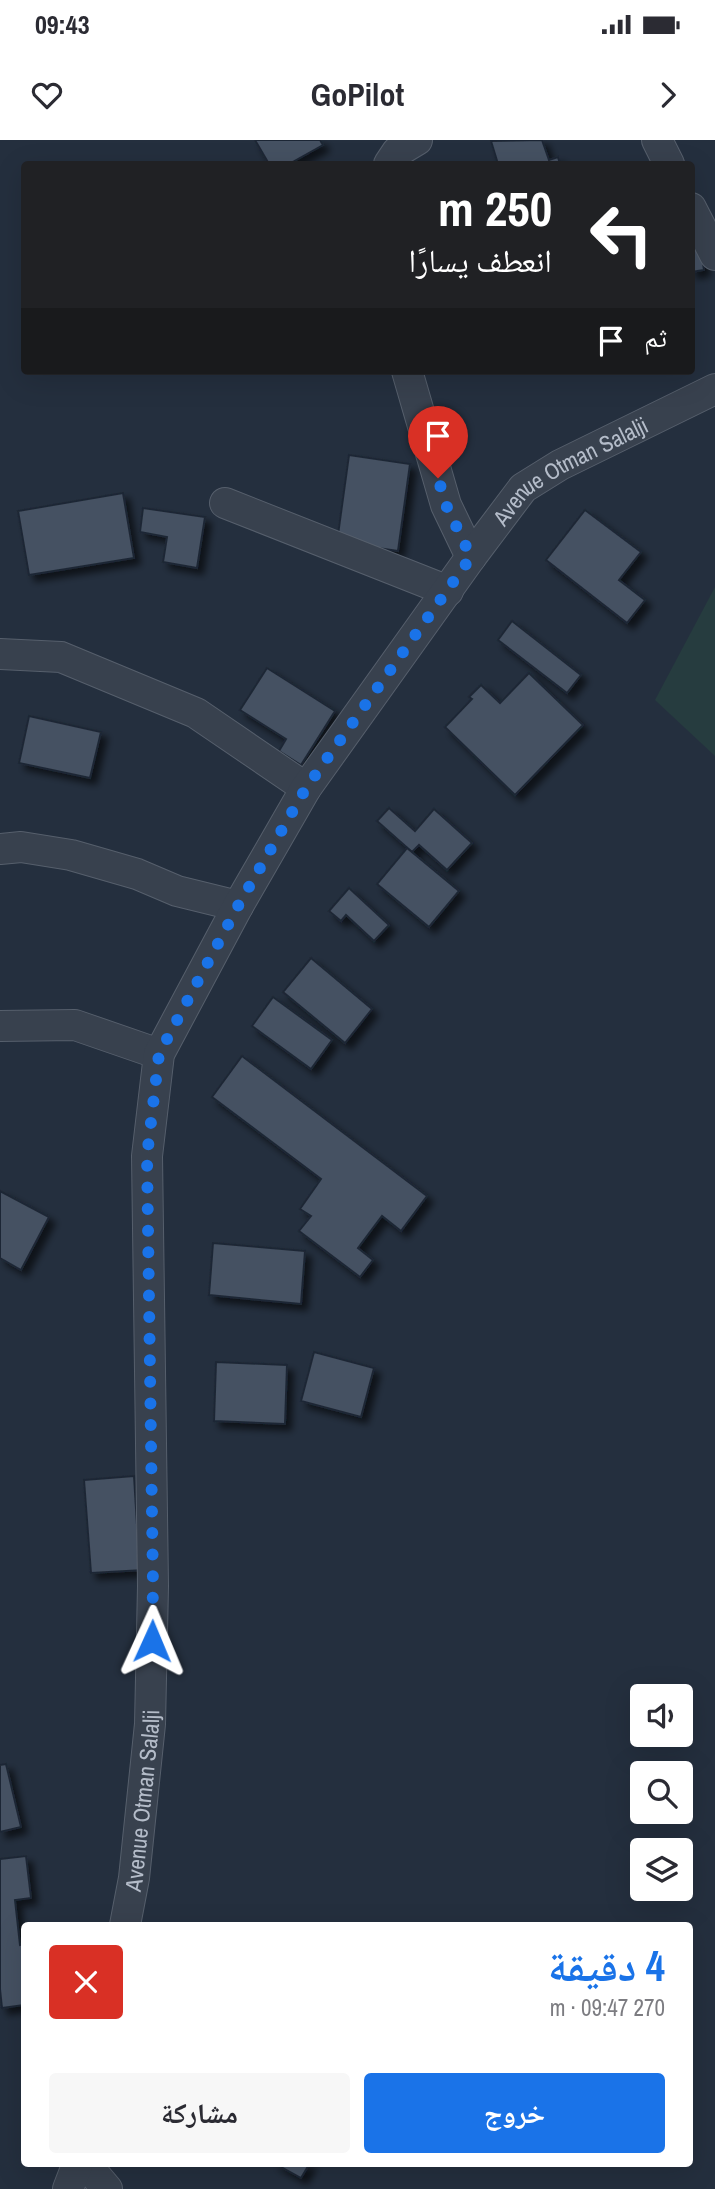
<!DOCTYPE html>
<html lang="ar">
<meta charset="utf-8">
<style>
:root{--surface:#fff;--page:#f7f7f7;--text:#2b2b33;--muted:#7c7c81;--accent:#1a73e8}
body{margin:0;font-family:"Archivo Narrow","Noto Naskh Arabic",sans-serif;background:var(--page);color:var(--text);direction:rtl;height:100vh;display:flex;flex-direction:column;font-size:26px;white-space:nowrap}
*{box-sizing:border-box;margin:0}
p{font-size:23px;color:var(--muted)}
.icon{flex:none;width:38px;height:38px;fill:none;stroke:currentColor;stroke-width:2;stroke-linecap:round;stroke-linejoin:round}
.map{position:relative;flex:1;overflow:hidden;direction:ltr}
.drawer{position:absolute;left:21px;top:1782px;width:672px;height:245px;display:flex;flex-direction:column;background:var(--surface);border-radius:7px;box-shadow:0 7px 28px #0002;direction:rtl}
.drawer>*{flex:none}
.top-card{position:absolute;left:21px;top:21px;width:674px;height:214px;border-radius:7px;box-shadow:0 7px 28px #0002;direction:rtl;background:#202124;color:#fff;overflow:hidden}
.controls{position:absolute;left:630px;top:1544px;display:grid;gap:14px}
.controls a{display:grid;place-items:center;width:63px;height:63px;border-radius:7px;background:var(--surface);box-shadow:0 7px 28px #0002;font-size:35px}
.pin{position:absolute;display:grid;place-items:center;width:60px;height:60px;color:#fff;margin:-72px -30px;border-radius:50% 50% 50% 0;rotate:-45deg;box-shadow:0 0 7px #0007}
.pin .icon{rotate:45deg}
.me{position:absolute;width:77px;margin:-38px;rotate:1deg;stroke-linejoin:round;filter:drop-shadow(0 0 5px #0008)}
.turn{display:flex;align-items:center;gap:24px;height:147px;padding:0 28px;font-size:32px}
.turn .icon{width:91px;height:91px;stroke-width:2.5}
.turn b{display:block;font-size:49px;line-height:60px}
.then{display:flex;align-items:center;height:66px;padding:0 28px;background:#0003;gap:14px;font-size:26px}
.round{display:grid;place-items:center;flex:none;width:74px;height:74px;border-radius:7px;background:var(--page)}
.head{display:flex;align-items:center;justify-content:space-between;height:119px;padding:0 28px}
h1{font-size:42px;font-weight:800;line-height:52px;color:var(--accent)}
.cta{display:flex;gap:14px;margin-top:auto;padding:14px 28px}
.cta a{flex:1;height:80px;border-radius:7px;background:var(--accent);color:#fff;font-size:28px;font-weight:800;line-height:80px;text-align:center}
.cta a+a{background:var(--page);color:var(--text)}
.status{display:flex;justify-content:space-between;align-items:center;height:49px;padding:0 35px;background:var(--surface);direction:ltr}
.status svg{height:19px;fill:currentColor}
header{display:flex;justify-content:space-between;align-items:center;height:91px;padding:0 28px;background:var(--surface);font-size:32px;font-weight:800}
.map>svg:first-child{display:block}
</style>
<div class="status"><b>09:43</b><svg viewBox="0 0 49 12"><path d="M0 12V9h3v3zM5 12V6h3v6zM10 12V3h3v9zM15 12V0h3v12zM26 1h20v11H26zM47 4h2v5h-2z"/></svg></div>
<header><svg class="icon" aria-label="forward" viewBox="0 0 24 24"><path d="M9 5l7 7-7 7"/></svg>GoPilot<svg class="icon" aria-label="heart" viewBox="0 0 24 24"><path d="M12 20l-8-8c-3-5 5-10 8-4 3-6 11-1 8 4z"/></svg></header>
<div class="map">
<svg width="715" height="2049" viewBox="0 0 715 2049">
<defs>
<filter id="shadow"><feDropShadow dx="6" dy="6" stdDeviation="3.5" flood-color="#0009"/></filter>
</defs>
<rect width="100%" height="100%" fill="#242f3e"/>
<polygon fill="#263c3f" points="715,447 715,616 655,560"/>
<g fill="#455162" stroke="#1f2835" stroke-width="2" filter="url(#shadow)">
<polygon points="255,0 320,0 323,5 289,24 269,24"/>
<polygon points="542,0 549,20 558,17 560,24 498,24 491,1"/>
<polygon points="697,83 704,130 691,132 691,84"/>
<polygon points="349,315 410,324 398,411 337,402"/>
<polygon points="123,353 134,418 29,435 18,371"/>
<polygon points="143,368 205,377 197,428 163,422 167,397 140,392"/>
<polygon points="585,370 641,412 619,440 645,460 627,483 546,420"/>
<polygon points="512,481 581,535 567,553 498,500"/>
<polygon points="267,528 335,571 301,625 279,611 286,599 240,570"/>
<polygon points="529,533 583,585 515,655 445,587 472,559 469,557 481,545 500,563"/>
<polygon points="29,576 101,592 90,638 19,623"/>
<polygon points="389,668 415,691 434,669 472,703 447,730 419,705 412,712 377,681"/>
<polygon points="407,708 459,751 429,787 377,744"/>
<polygon points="349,748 389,785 374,801 346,775 341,781 329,771"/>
<polygon points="311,818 372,869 345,903 283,852"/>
<polygon points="273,857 332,900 311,929 252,886"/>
<polygon points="242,916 427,1056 401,1091 382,1076 358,1108 373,1120 360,1137 299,1091 311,1076 300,1069 321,1039 212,957"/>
<polygon points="0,1051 49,1077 21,1130 0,1118"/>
<polygon points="213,1103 305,1111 301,1164 209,1155"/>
<polygon points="314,1212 374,1228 361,1277 301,1261"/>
<polygon points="216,1222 287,1225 285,1284 214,1281"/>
<polygon points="134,1336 137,1385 144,1430 91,1433 84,1340"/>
<polygon points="6,1624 21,1687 0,1692 0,1625"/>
<polygon points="26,1716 31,1758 15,1760 20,1805 24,1804 24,1865 2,1868 0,1849 0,1719"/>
<polygon points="274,2023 310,2023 301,2038"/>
</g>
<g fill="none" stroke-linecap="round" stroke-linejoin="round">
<defs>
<g id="street">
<polyline points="657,0 669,24"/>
<polyline points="389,24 397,12 417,0"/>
<polyline points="691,68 715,115"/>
<polyline points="407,231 446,365 471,417"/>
<polyline points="225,363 448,451"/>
<polyline points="0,514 61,517 196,573 306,648"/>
<polyline points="0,709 21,707 71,715 137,734 177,751 238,766"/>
<polyline points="0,886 75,885 159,914"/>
<path id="s1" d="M 125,1785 L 134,1738 L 150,1584 L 153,1446 L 147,1016 L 159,914 L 238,766 L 306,648 L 471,417 L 523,348 L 560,325 L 715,249"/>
<polyline points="85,2023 107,2049"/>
<polyline points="68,2049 78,2023"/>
</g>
</defs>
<use href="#street" stroke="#565f6c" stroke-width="32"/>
<use href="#street" stroke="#38414e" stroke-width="30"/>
</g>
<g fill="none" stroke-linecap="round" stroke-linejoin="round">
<polyline stroke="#1a73e8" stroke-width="12" stroke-dasharray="0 21.6" points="152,1501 153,1446 147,1016 159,914 238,766 306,648 471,417 446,365 438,338"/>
</g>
<g text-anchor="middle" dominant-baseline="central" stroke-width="5" stroke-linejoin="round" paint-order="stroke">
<g font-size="23" fill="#b4bcc9" stroke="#1d2633">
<text stroke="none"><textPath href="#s1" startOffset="1596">Avenue Otman Salalji</textPath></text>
<text stroke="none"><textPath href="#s1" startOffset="126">Avenue Otman Salalji</textPath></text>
</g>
</g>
</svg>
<div class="controls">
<a><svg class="icon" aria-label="sound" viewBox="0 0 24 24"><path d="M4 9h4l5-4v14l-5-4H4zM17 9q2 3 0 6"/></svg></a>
<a><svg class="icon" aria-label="search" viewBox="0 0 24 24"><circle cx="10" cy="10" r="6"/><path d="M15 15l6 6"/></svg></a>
<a><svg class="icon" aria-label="layers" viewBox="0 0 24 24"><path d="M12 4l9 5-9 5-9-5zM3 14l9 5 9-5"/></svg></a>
</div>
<div class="pin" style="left:438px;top:338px;background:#d93025"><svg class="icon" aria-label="arrive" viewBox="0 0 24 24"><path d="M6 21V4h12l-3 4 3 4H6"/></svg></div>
<svg class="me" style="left:152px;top:1501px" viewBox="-20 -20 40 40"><path d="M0-17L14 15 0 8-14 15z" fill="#1a73e8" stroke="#fff" stroke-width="4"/></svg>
<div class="top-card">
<div class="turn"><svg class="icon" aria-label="left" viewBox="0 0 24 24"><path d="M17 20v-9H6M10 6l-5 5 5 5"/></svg><div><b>250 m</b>انعطف يسارًا</div></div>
<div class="then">ثم<svg class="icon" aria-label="arrive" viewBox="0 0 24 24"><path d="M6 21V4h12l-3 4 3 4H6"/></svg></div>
</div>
<section class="drawer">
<div class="head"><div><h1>4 دقيقة</h1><p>270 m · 09:47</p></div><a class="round" style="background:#d93025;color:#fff"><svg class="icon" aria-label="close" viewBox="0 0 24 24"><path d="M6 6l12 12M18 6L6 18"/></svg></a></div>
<div class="cta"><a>خروج</a><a>مشاركة</a></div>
</section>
</div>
